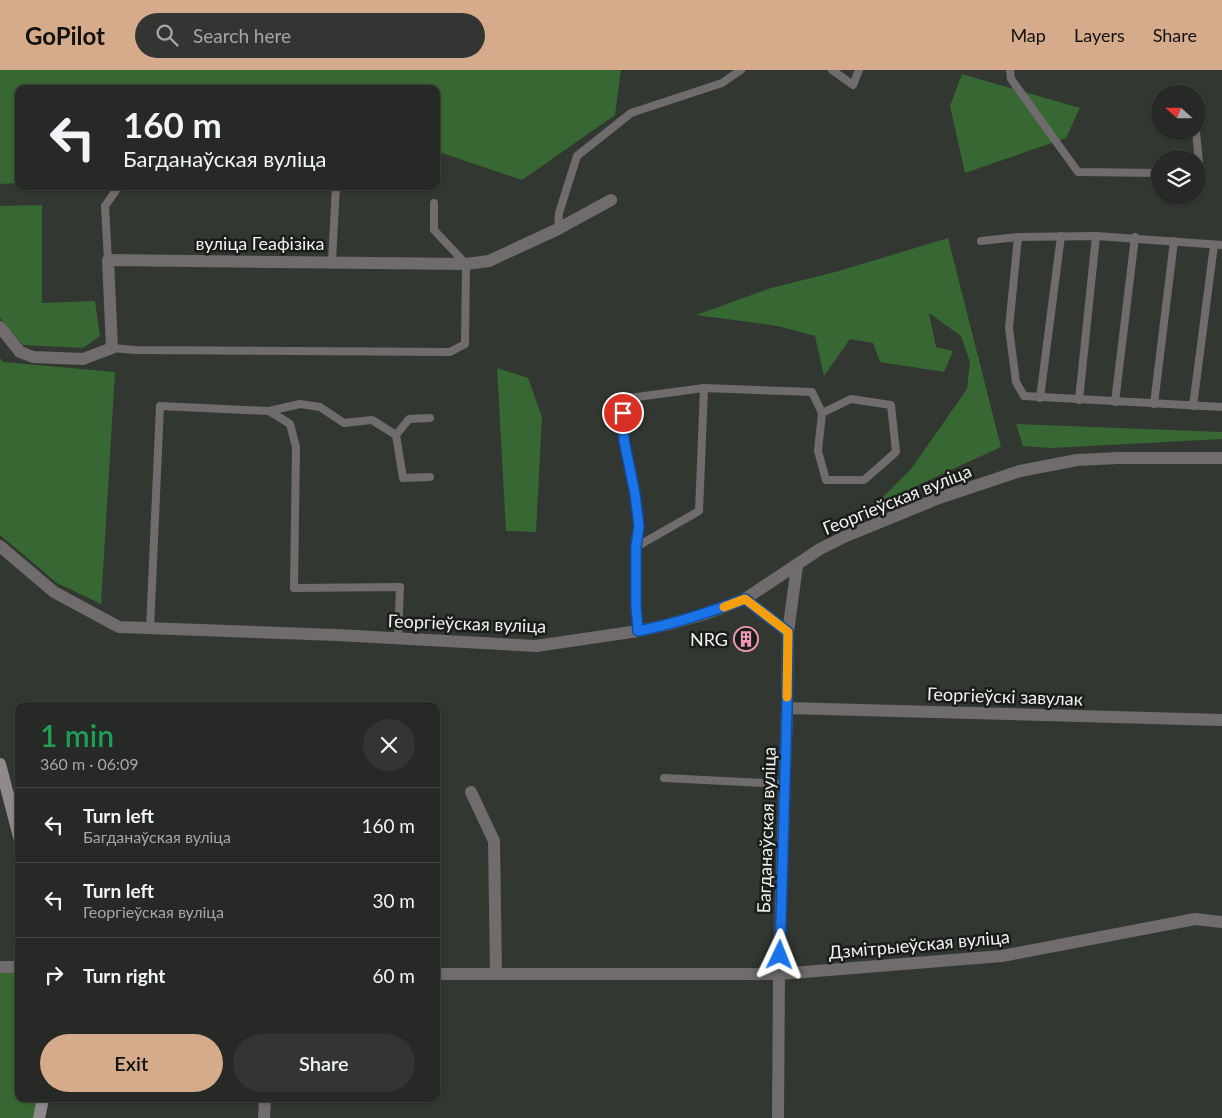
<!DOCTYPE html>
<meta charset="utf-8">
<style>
:root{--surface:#262925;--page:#323532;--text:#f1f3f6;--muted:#a4a6a7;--line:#424542;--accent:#d6ab8b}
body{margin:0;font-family:Lato,sans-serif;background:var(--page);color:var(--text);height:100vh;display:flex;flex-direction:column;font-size:19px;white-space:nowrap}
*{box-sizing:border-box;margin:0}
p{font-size:16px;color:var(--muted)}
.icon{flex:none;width:28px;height:28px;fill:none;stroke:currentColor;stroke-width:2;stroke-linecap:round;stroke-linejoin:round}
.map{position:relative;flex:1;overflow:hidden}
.panel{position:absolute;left:15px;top:632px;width:425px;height:400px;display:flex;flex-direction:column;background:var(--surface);border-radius:10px;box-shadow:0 1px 4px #0004,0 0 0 1px var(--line)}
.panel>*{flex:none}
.top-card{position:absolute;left:15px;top:15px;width:425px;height:105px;border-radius:10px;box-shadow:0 1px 4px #0004,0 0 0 1px var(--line);background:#262925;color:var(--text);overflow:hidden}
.needle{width:32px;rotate:291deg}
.controls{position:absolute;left:1151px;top:15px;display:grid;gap:10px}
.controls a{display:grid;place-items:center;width:55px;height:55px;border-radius:50%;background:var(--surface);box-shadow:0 1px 4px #0004,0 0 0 1px var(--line);font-size:25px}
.pin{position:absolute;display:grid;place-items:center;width:42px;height:42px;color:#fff;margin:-21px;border:2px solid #fff;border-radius:50%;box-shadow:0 1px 5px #0007}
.me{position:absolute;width:55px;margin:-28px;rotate:2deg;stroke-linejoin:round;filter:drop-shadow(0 0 4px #0008)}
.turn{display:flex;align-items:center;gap:18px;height:105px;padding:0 25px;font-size:22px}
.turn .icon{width:65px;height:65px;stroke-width:2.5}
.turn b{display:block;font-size:35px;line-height:42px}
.round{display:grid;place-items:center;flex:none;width:52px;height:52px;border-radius:26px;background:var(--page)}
.head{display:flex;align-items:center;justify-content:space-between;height:85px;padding:0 25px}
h1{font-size:30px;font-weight:600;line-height:38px;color:#1e9e55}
.primary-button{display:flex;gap:10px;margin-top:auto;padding:10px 25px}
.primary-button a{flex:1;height:58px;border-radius:30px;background:var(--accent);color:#111;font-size:20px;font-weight:600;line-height:58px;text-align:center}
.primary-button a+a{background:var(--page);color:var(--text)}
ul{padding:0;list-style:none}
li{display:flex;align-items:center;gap:15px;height:75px;padding:0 25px;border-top:1px solid var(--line)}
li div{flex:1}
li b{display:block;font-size:19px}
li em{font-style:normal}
header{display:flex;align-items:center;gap:30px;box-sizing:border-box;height:70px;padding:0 25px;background:var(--accent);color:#111}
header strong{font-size:24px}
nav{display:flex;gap:28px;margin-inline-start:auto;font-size:18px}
.search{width:350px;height:45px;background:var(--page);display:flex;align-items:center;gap:12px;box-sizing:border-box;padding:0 18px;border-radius:28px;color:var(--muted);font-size:19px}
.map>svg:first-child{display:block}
</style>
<header>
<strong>GoPilot</strong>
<div class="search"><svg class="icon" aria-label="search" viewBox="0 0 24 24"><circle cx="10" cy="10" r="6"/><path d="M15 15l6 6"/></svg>Search here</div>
<nav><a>Map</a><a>Layers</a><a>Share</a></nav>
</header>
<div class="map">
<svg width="1222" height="1048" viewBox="0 0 1222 1048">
<rect width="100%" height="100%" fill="#323731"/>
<g fill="#376732">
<polygon points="0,0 621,0 615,45 522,110 436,81 436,19 19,19 19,113 0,114"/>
<polygon points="962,4 1080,38 1066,68 965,103 950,36"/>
<polygon points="42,135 42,233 95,231 100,266 83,278 23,275 0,248 0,136"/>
<polygon points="948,168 1001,377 875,435 911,399 967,319 970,292 961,266 929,243 936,277 953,281 944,302 880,292 873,273 850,269 824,306 815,266 778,256 696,245 771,218 839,201"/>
<polygon points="0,288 3,292 115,302 101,534 57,513 0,465"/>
<polygon points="497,298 528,308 542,347 536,462 506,461"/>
<polygon points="1016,354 1222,362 1222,369 1052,378 1023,376"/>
<polygon points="0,897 19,897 19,1029 43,1029 39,1048 0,1048"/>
</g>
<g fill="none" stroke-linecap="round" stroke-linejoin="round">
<g stroke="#706c6d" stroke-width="8">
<polyline points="832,0 853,15 859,0"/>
<polyline points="1010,0 1011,9 1078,102 1160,103"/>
<polyline points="1196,61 1200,104 1198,104"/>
<polyline points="558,159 559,143 577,86 631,43 722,13 741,0"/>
<polyline points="1018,167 1009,258 1016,312 1024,326 1222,337"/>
<polyline points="981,171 1018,167 1096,166 1222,175"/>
<polyline points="108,190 105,136 119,116"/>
<polyline points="332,191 336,116"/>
<polyline points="112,278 135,280 450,282 465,274 466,194 434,160 434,133"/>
<polyline points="1040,328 1061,166"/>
<polyline points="1079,330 1096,166"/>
<polyline points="1115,332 1135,167"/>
<polyline points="1154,334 1174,171"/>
<polyline points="1193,336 1214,175"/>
<polyline points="269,341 300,334 320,337 344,353 372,350 396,365 403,408 430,407"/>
<polyline points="396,365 409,349 430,348"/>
<polyline points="636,477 699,441 704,318"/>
<polyline points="150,559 160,336 269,341 290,354 296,377 294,518 400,517 398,569"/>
<polyline points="638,561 636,477 639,456 635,424 624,370 622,329 704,318 812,322 822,343 818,381 826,410 864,410 896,382 891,335 851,329 822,343"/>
<polyline points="664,708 785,714"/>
</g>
<g stroke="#706c6d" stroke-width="12">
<polyline points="0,257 20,282 33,287 83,289 112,278 108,190 466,194 489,191 558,159 611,130"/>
<polyline points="0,476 54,522 119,557 337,565 536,576 638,561 666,555 705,544 745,529 820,479 844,467 939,428 1020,401 1077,390 1118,388 1222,388"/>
<polyline points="745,529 788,562"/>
<polyline points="787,638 1222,650"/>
<polyline points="471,722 494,771 496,904"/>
<polyline points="0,897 19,897"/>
<polyline points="436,904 779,904 1002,886 1195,849 1222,852"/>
<polyline points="264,1048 265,1029"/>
<polyline points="778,1048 779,904 787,638 788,562 797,496"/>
</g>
<g stroke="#908a8c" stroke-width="12">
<polyline points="0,694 19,767"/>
<polyline points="39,1048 43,1029"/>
</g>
</g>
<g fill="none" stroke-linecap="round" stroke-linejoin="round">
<defs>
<path id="route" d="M 623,343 L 624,370 L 635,424 L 639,456 L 636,476 L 636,536 L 638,561 C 675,554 710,542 745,529 L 788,562 L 787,638 L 780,885"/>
</defs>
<use href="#route" stroke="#114b97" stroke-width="12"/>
<use href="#route" stroke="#1a73e8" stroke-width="9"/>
<polyline stroke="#f59e0b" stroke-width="9" points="724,537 745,529 788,562 787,627"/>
</g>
<defs>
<symbol id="building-ring" viewBox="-11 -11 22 22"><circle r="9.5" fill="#1b1d1b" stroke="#f09ab7" stroke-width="1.5"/><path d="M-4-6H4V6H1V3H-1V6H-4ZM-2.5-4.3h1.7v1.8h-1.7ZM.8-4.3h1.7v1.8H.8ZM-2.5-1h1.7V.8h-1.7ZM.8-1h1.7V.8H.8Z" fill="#f09ab7"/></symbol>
</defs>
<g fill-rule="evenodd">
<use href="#building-ring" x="732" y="555" width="28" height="28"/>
</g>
<g text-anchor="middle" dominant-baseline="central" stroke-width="5" stroke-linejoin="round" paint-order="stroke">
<g font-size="18" fill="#eff2ee" stroke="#1b1d1b">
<text x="260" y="173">вуліца Геафізіка</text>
<text transform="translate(897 429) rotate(-22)">Георгіеўская вуліца</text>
<text transform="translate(467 553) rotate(2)">Георгіеўская вуліца</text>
<text transform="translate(1005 626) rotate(2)">Георгіеўскі завулак</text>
<text transform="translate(766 760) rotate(-88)">Багданаўская вуліца</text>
<text transform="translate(919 874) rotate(-5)">Дзмітрыеўская вуліца</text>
</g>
<g font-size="18" fill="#eff2ee" stroke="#1b1d1b" text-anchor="end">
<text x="728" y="569">NRG</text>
</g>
</g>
</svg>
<div class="controls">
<a><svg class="needle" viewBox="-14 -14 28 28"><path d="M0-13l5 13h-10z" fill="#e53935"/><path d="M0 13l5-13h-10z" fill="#a4a6a7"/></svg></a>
<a><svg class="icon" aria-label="layers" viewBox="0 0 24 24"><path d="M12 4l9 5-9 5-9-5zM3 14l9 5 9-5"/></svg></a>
</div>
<div class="pin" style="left:623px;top:343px;background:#d93025"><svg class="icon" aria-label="arrive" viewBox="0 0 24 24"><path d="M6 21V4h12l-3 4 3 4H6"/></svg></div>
<svg class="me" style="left:780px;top:885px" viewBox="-20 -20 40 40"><path d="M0-17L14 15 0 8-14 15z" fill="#1a73e8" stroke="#fff" stroke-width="4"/></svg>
<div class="top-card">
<div class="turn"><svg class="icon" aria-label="left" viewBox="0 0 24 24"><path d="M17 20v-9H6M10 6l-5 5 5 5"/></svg><div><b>160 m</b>Багданаўская вуліца</div></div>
</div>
<section class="panel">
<div class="head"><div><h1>1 min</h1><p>360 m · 06:09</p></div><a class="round"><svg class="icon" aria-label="close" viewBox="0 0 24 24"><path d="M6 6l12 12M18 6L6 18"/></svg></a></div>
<ul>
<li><svg class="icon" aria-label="left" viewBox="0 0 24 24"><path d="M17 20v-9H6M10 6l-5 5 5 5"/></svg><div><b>Turn left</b><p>Багданаўская вуліца</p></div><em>160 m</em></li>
<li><svg class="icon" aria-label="left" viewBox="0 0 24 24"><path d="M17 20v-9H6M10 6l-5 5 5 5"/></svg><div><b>Turn left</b><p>Георгіеўская вуліца</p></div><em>30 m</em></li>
<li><svg class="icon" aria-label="right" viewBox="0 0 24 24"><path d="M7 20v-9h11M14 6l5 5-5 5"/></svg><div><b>Turn right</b></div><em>60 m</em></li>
</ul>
<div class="primary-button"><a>Exit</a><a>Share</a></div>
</section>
</div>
